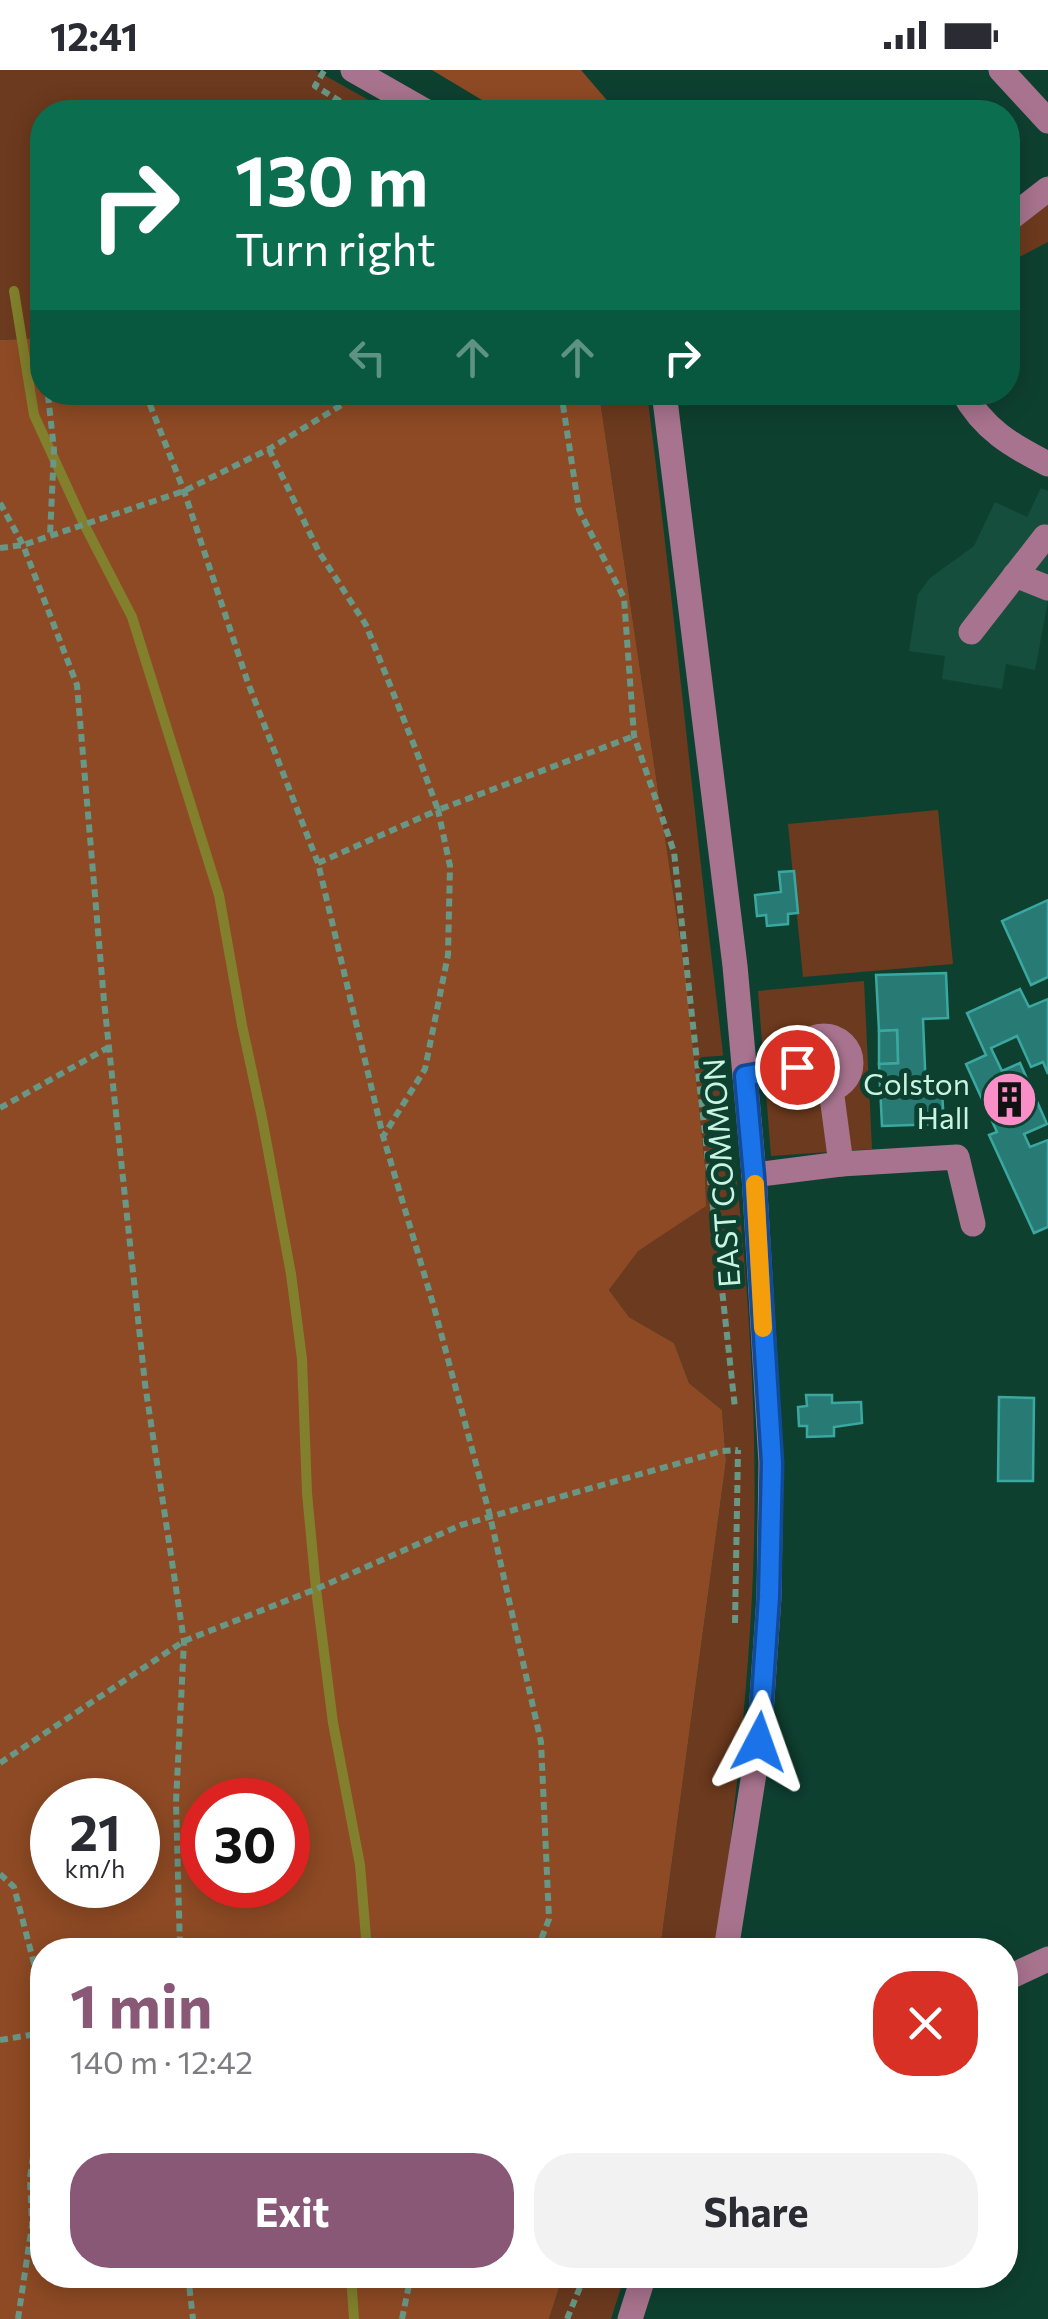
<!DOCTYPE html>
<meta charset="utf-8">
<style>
:root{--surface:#fff;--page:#f2f2f3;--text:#2b2b33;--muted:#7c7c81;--accent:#885876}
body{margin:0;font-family:Commissioner,sans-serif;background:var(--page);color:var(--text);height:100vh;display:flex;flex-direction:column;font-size:38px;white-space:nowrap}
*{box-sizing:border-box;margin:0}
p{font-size:32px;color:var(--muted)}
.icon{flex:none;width:55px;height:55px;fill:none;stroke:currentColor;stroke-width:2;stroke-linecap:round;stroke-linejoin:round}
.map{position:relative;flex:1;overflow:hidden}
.panel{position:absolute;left:30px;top:1868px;width:988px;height:350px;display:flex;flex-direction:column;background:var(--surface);border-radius:40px;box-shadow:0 5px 25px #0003}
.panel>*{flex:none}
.guide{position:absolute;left:30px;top:30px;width:990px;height:305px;border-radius:40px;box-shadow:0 5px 25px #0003;background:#0b6e4f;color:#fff;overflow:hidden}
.speed{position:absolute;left:30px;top:1708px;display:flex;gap:20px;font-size:50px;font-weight:700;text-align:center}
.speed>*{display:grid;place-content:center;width:130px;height:130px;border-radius:50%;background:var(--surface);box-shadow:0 5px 25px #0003;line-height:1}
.speed small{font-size:25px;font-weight:400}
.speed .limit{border:15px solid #d22;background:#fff;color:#111}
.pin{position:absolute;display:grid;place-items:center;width:85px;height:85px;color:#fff;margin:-42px;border:5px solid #fff;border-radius:50%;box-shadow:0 2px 10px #0007}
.me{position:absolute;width:110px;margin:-55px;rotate:4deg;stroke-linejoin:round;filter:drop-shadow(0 0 8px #0008)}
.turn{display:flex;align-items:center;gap:35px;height:210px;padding:0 40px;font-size:45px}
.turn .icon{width:130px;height:130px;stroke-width:2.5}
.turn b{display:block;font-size:70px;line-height:85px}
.lanes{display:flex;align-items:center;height:95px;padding:0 40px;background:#0003;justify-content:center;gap:50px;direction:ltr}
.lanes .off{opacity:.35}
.round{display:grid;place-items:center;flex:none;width:105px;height:105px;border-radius:40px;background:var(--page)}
.overview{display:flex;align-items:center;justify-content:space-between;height:170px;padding:0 40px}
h1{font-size:60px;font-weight:700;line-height:75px;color:var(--accent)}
.primary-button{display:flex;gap:20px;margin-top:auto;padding:20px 40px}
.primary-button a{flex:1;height:115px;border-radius:40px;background:var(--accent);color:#fff;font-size:40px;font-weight:700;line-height:115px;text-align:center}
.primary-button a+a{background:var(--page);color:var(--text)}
.status{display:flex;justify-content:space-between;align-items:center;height:70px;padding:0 50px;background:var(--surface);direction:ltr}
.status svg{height:28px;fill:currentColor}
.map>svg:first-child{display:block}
</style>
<div class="status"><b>12:41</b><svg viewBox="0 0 49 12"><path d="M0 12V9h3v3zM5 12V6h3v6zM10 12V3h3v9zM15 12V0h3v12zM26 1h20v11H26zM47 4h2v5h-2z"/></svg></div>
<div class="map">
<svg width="1048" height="2249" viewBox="0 0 1048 2249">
<rect width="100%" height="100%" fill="#0e4030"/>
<polygon fill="#154e3d" points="1041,418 1048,421 1048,531 1035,600 1006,594 1002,619 942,609 945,586 909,581 918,524 930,508 974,476 995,432 1027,447"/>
<g fill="#6c3a1e">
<polygon points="0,0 315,0 390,42 334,42 323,35 314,42 42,42 42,268 0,270"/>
<polygon points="1048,131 1048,172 1008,193 1008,161"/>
<path d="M 599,323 L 647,323 C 670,503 688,685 709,866 C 733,1067 759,1269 754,1472 C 751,1597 736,1722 722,1847 L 715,1880 L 660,1880 L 726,1391 L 722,1340 L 689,1313 L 674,1273 L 629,1247 L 609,1220 L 638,1180 L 706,1135 L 705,1096 L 686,909 Z"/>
<polygon points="938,740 953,894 803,907 788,754"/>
<polygon points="864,911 872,1079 771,1086 758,921"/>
<polygon points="563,2205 625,2205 611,2249 549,2249"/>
</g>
<g fill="#8e4a24" fill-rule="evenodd">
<polygon points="432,0 581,0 617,42 502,42"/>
<path d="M 42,268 L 42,322 L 599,323 L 686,909 L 705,1096 L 706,1136 L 638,1181 L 609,1220 L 629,1247 L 674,1273 L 689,1313 L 722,1340 L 726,1391 L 660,1880 L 42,1880 L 42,2205 L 563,2205 L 549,2249 L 0,2249 L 0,270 ZM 138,1730 L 138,1815 L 52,1815 L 52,1730 ZM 202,1730 L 288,1730 L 288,1815 L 202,1815 Z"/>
</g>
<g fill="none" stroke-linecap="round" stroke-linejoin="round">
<g stroke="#82802c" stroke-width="10">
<polyline points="14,221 34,345 85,456 132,547 219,825 242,955 262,1048 291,1204 302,1289 307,1423 316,1519 333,1653 360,1795 367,1880"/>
<polyline points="351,2205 354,2249"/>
</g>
</g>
<g fill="#287b75" stroke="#3aa8a0" stroke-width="2.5">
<polygon points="794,801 798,843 788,844 788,854 767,856 766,845 757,846 755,825 781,822 779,802"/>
<polygon points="1048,830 1048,907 1031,915 1002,851"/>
<polygon points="946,903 948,948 923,949 926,1022 942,1021 944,1054 882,1056 879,994 898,993 897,960 879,961 876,905"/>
<polygon points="1020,919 1029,937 1048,929 1048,1004 1043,992 1031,997 1017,966 991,978 1002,1001 1020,993 1047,1054 1024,1064 1030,1077 1048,1070 1048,1157 1034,1163 989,1065 997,1062 966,994 986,985 967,943"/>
<polygon points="897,960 898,993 879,994 879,961"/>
<polygon points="806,1325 832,1325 832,1333 861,1332 862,1353 834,1357 834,1366 807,1367 807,1356 799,1356 798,1337 807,1336"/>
<polygon points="999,1327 1034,1328 1033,1411 998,1411"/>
</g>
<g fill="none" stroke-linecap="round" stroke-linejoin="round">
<g stroke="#699786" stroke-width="6" stroke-dasharray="8 5" stroke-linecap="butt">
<polyline points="324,1 315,16 358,42"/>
<polyline points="145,322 184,421 248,613 318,793 383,1066 434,1237 490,1446 541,1672 549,1849 537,1880"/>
<polyline points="561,322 579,440 624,528 634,666 674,782 735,1338"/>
<polyline points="48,325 54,380 50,466"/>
<polyline points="269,379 319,482 366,555 416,680 438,740 634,666"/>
<polyline points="0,433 23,475 77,615 104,931 145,1314 184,1571 176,1732 180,1880"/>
<polyline points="0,478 23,475 184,421 269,379 363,322"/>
<polyline points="318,793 438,740 450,796 448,885 425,999 384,1065"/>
<polyline points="0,1038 109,977"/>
<polyline points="735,1553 738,1380"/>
<polyline points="0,1693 184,1571 316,1519 461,1455 722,1381 738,1380"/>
<polyline points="0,1804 14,1817 42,1924"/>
<polyline points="0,1970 42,1963"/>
<polyline points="188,2205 193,2249"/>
<polyline points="18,2249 32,2155 30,2108 42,2024"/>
<polyline points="402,2249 411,2205"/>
<polyline points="567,2249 585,2205"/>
</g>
<g stroke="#a8738e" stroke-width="25">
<polyline points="353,0 427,42"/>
<polyline points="1001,0 1048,51"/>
<polyline points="1008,150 1048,119"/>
<polyline points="664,322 735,896 754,1105 771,1393 769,1527 759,1672 726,1880"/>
<path d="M 963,322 C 983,359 1012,376 1048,394"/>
<polyline points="1015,505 1048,518"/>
<polyline points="971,562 1045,467"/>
<circle cx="824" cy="993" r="27"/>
<polyline points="745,1006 797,997"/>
<polyline points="841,1094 957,1087 973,1154"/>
<polyline points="754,1105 841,1094 831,1019"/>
<polyline points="1005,1909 1048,1889"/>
<polyline points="630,2249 644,2205"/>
</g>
</g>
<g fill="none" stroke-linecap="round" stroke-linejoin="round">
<defs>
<polyline id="route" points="759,1672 769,1527 772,1393 754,1106 745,1006 797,997"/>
</defs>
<use href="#route" stroke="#114b97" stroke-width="25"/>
<use href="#route" stroke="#1a73e8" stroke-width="18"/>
<polyline stroke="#f59e0b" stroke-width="18" points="755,1114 763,1258"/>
</g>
<defs>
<symbol id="building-disc" viewBox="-11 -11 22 22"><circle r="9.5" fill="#fa8fc7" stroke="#0e4030"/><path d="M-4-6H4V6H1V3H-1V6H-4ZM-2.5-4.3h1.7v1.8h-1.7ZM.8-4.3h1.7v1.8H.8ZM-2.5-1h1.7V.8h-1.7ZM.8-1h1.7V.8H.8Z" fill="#111"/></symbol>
</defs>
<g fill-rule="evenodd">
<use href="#building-disc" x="978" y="998" width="63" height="63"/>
</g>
<g text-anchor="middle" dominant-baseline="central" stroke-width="10" stroke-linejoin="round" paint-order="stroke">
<g font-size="30" fill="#caf4e2" stroke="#0e4030" text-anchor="end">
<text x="970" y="1012">Colston<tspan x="970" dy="34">Hall</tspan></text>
</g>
<g font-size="30" fill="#caf4e2" stroke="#0e4030">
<text transform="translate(720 1103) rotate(-94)">EAST COMMON</text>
</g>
</g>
</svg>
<div class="speed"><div>21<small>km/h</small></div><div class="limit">30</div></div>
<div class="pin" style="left:797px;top:997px;background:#d93025"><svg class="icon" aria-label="arrive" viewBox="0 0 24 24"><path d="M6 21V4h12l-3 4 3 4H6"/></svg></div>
<svg class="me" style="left:759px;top:1672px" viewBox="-20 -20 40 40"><path d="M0-17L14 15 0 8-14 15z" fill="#1a73e8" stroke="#fff" stroke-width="4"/></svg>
<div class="guide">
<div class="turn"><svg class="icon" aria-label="right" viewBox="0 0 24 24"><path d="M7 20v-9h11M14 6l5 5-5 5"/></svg><div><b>130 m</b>Turn right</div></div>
<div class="lanes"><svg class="icon off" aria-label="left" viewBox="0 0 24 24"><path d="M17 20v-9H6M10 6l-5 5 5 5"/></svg><svg class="icon off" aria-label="ahead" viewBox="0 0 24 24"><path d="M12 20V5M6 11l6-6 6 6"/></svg><svg class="icon off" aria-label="ahead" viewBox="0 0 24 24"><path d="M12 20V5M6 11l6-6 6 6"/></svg><svg class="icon" aria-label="right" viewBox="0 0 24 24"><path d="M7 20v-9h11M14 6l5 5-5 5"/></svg></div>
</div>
<section class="panel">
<div class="overview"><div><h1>1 min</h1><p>140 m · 12:42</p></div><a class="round" style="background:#d93025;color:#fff"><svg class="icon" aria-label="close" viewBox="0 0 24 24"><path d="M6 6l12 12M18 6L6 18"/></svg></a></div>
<div class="primary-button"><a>Exit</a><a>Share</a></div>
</section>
</div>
